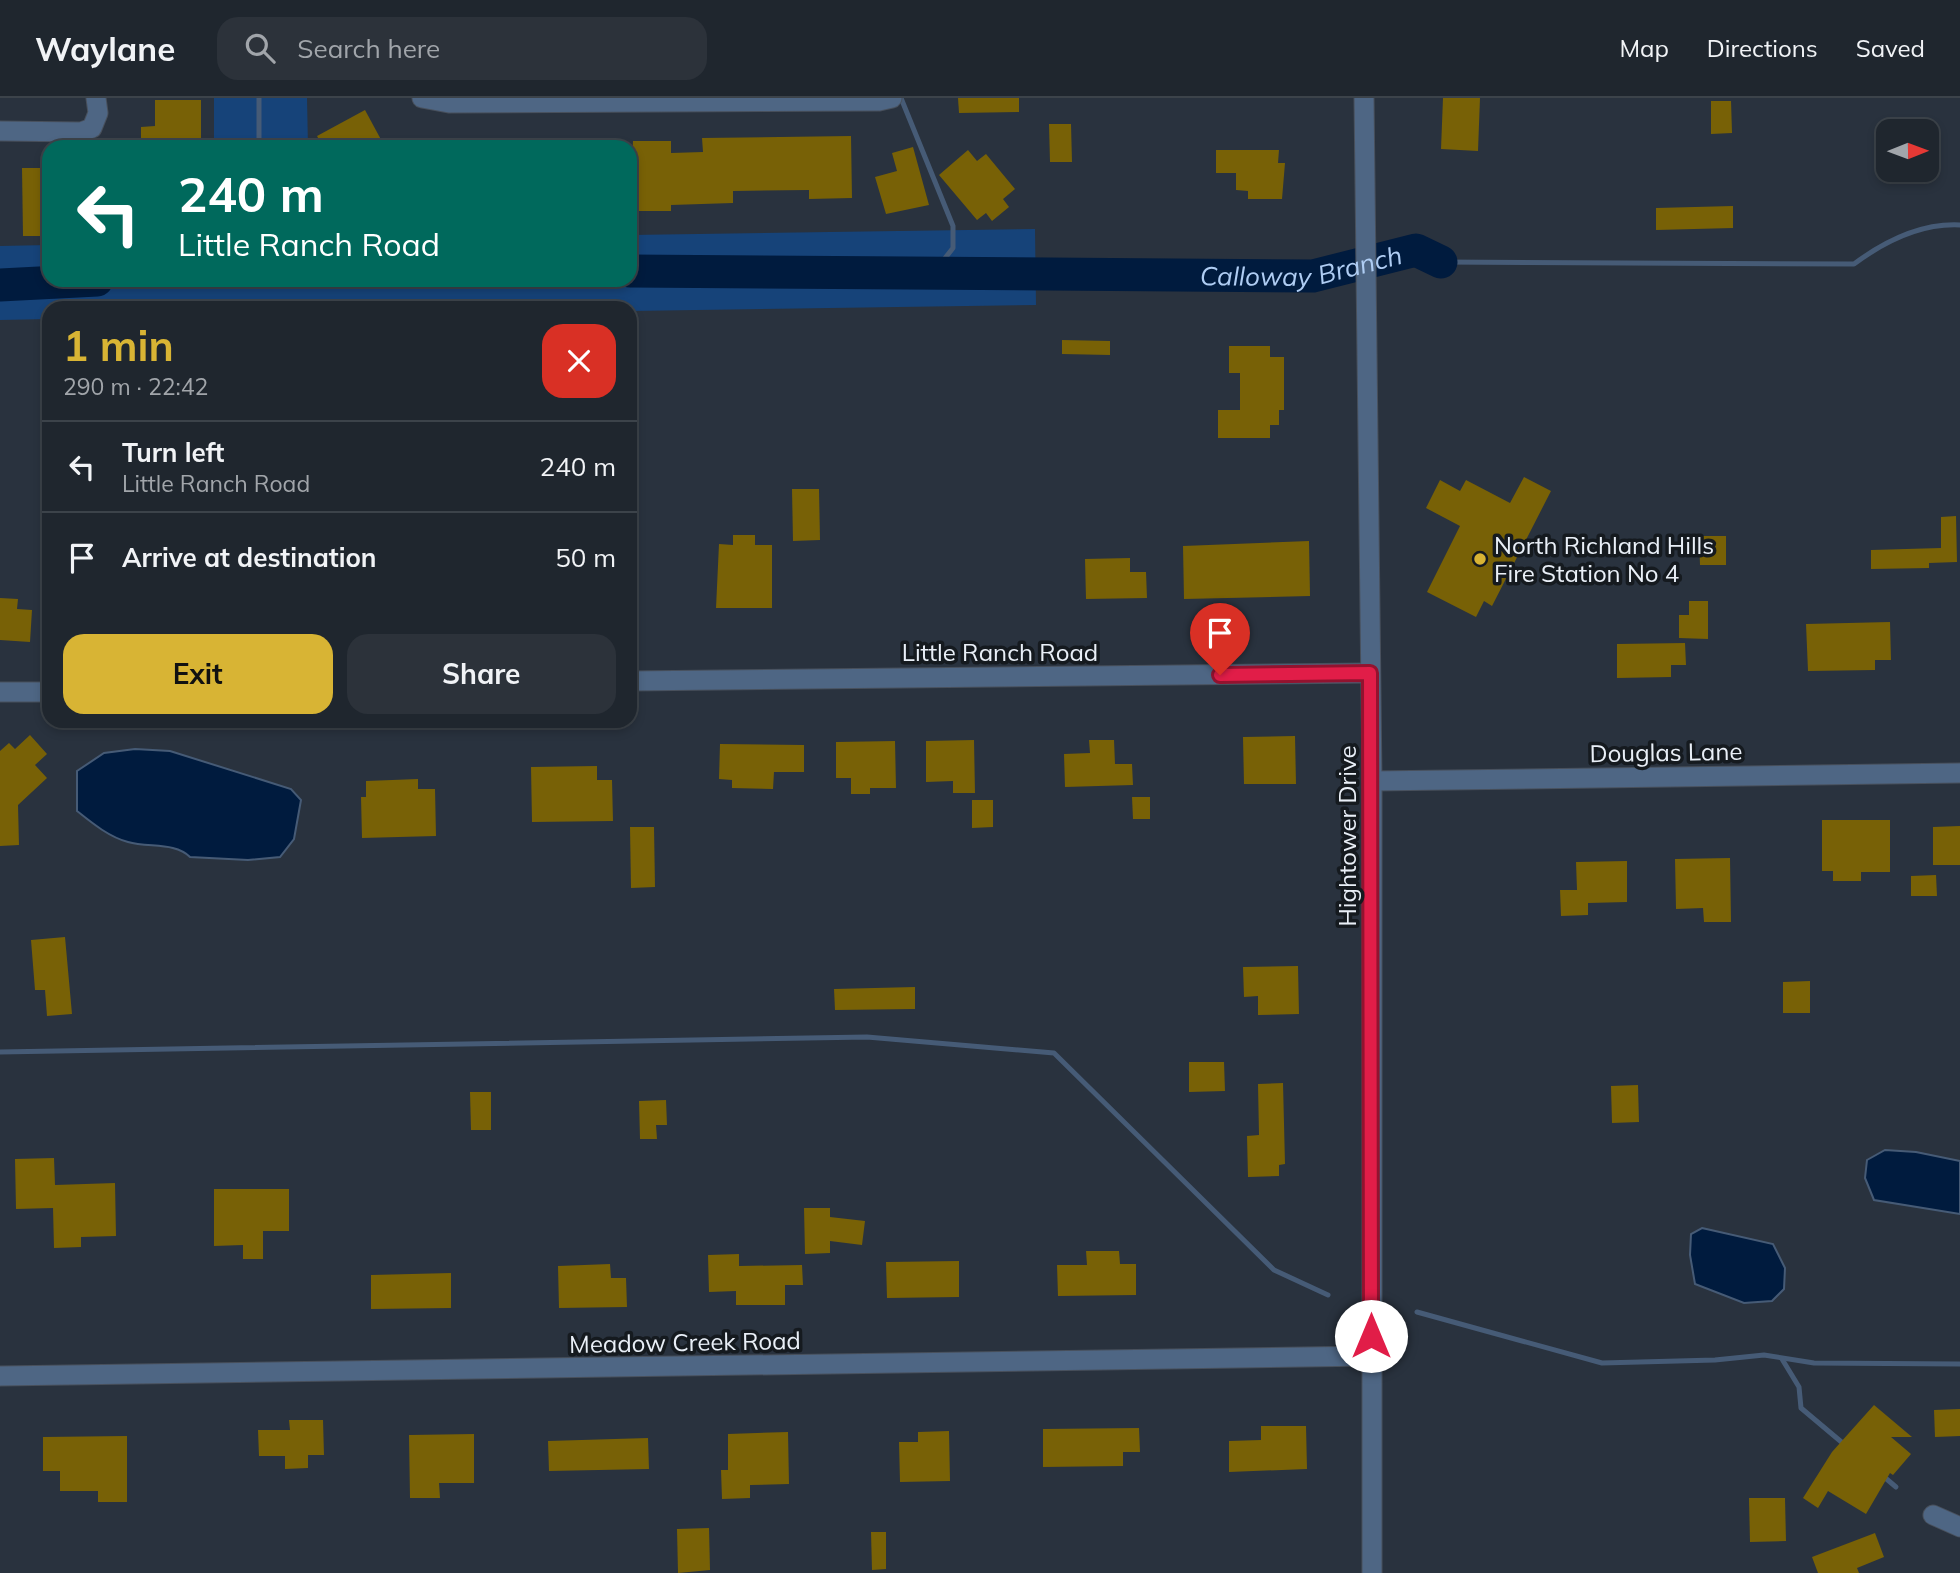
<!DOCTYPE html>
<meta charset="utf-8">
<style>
:root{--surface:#1f262e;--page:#2c323a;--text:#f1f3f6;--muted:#a1a5aa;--line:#3c434a;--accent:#d8b434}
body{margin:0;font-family:Mulish,sans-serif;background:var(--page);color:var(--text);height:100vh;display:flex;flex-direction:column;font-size:26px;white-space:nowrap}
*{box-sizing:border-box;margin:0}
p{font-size:23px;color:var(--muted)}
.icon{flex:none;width:38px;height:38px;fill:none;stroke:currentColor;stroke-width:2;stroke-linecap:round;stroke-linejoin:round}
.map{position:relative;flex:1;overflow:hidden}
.drawer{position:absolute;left:42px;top:203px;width:595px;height:427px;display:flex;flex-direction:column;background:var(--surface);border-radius:21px;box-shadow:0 4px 10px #0003,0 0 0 2px var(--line)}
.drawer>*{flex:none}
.guide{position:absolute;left:42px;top:42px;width:595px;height:147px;border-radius:21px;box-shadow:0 4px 10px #0003,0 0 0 2px var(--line);background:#00695c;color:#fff;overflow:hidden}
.needle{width:46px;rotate:89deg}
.buttons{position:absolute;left:1876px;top:21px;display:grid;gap:14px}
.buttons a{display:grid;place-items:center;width:63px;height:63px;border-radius:14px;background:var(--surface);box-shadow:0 4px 10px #0003,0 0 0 2px var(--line);font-size:35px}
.pin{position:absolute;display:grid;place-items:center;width:60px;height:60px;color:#fff;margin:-72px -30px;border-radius:50% 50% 50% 0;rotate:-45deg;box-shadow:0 0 7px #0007}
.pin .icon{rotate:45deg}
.me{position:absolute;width:77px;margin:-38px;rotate:0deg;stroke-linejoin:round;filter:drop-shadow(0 0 5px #0008)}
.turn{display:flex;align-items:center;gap:24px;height:147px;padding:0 21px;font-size:32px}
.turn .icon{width:91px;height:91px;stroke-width:2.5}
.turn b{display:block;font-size:49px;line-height:60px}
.round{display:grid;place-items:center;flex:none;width:74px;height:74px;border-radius:21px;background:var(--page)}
.head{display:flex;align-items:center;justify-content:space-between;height:119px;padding:0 21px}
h1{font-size:42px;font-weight:700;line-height:52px;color:var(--accent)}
.primary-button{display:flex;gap:14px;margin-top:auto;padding:14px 21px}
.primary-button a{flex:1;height:80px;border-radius:21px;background:var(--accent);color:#111;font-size:28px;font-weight:700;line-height:80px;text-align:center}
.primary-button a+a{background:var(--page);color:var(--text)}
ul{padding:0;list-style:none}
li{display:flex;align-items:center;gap:21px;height:91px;padding:0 21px;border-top:2px solid var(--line)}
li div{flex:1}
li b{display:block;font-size:26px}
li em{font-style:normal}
header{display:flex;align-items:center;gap:42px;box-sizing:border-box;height:98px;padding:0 35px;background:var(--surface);border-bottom:2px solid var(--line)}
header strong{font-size:33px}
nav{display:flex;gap:38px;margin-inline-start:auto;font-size:24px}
.search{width:490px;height:63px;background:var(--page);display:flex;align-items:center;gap:18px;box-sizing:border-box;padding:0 24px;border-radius:21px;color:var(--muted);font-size:26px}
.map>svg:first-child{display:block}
</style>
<header>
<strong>Waylane</strong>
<div class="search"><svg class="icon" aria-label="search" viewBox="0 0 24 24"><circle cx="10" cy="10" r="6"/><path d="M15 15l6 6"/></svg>Search here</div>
<nav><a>Map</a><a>Directions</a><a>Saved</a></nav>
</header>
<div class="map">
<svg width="1960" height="1475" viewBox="0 0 1960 1475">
<rect width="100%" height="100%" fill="#29323e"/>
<g fill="#164379">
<polygon points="214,0 307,0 308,49 214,49"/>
<polygon points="1035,131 1036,207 630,213 630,210 49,210 49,221 0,222 0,148 49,147 49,182 630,182 630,137"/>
</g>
<g fill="#001b3e" stroke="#465b76" stroke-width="2">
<path d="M 135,651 L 170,653 L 291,691 L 301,702 L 294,741 L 280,759 L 248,762 L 190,759 C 175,744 149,750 128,744 C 109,739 92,725 77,713 L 77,673 L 104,655 Z"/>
<polygon points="1885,1052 1916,1054 1960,1063 1960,1116 1874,1102 1865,1080 1867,1062"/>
<polygon points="1702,1130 1773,1146 1785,1170 1784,1191 1772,1203 1744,1205 1695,1186 1690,1157 1691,1136"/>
</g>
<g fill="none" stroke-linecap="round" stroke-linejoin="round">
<g stroke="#465b76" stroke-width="5">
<polyline points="259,49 259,0"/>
<path d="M 1441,164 L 1854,166 C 1885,143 1921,125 1960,127"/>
<polyline points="881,175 942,164 953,150 953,128 901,0"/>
<polyline points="0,954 867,939 1054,955 1274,1172 1328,1197"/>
<polyline points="1417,1214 1602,1265 1715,1262 1764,1257 1814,1265 1960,1266"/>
<polyline points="1782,1261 1799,1289 1801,1310 1845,1347"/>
<polyline points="1883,1378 1896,1389"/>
</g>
<g stroke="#001b3e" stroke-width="33">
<path id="s1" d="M 630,173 L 1313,178 L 1416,152 L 1441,164"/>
<polyline points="0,187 97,182"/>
</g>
</g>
<g fill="#786106">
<polygon points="958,0 1019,0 1019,14 959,15"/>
<polygon points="1443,0 1480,0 1478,53 1441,51"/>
<polygon points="155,2 201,2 201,49 141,46 141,29 155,28"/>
<polygon points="1711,3 1731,3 1732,35 1711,36"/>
<polygon points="365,12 385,49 323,49 317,38"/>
<polygon points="1049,26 1071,26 1072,64 1050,64"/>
<polygon points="851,38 852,100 809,101 809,92 733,93 733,105 671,107 671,113 630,113 633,43 671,43 671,55 703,54 702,40"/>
<polygon points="913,49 929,107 886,116 875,79 897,73 892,55"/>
<polygon points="968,52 977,63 986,56 1015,91 1003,101 1009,109 992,123 986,115 977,122 939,77"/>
<polygon points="1216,52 1279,52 1278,65 1285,65 1282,101 1248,101 1248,93 1236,92 1236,75 1216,75"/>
<polygon points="22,70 49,70 49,138 23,138"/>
<polygon points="1733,108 1733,130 1656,132 1656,110"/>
<polygon points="1062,242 1110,243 1110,257 1062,256"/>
<polygon points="1229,248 1270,248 1270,259 1284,259 1284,312 1279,312 1279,327 1270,327 1270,340 1218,340 1218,312 1240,312 1240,275 1229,275"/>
<polygon points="1524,379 1551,393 1492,508 1484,503 1476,519 1427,494 1460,428 1426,410 1440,382 1460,393 1466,382 1510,405"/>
<polygon points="792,391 819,391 820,442 793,443"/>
<polygon points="1956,418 1957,464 1929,465 1929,470 1871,471 1871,452 1941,450 1941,419"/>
<polygon points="733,437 755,437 755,447 772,447 772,510 716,510 719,446 733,447"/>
<polygon points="1699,438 1726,438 1726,467 1700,467"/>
<polygon points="1309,443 1310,498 1184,501 1183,448"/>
<polygon points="1130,460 1130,474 1146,474 1147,500 1086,501 1085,461"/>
<polygon points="0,500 18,501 17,511 32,512 30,544 0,542"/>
<polygon points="1689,503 1708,503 1708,541 1679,540 1679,517 1689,517"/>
<polygon points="1890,524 1891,562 1875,562 1875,572 1808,573 1806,526"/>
<polygon points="1685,545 1686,567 1671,567 1671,579 1617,580 1617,546"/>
<polygon points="30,637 47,656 35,667 47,680 18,707 19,747 0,748 0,653 9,645 15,651"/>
<polygon points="1295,638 1296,686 1244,686 1243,639"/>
<polygon points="974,642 975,695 953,695 953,683 926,684 926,643"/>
<polygon points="1089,642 1114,642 1115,666 1132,666 1133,687 1065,689 1064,656 1090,655"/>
<polygon points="895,643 896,690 870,690 870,696 851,696 851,680 836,680 836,644"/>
<polygon points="720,646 804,647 804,674 774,674 773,691 732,690 732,682 719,681"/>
<polygon points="597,668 597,682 612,682 613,723 532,724 531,669"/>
<polygon points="418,681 418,691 435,691 436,738 362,740 361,699 366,699 366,683"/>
<polygon points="1132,699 1150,699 1150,721 1133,721"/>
<polygon points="972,702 993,702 993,729 972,730"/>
<polygon points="1822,722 1890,722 1890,774 1861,774 1861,783 1833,783 1833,773 1822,773"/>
<polygon points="1960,728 1960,767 1933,767 1933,729"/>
<polygon points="630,729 654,729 655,789 631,790"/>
<polygon points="1730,760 1731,824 1704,824 1703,810 1676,811 1675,761"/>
<polygon points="1627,763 1627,804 1588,805 1588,817 1561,818 1560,792 1577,792 1576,764"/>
<polygon points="1936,777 1937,798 1911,798 1911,778"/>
<polygon points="65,839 72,916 47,918 45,892 35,892 31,842"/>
<polygon points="1298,868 1299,916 1258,917 1258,898 1244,899 1243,869"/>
<polygon points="1810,883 1810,915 1783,915 1783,884"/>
<polygon points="915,889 915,911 835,912 834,891"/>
<polygon points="1189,964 1224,964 1225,993 1189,994"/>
<polygon points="1283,985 1285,1066 1279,1067 1279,1078 1248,1079 1247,1038 1259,1037 1258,986"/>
<polygon points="1638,987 1639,1024 1612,1025 1611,988"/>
<polygon points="470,994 491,994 491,1032 471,1032"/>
<polygon points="666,1002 667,1027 656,1027 657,1041 640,1041 639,1003"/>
<polygon points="54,1060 55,1087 115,1085 116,1138 81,1139 81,1149 54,1150 53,1110 16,1111 15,1061"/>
<polygon points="214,1091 289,1091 289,1133 263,1133 263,1161 243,1161 243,1147 214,1148"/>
<polygon points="804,1110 830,1110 830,1119 865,1123 862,1147 830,1143 830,1155 805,1156"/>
<polygon points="1086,1153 1119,1153 1120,1166 1136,1166 1136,1197 1058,1198 1057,1167 1087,1167"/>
<polygon points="739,1156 739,1168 802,1167 803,1187 785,1187 785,1207 736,1207 736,1193 709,1194 708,1157"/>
<polygon points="959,1163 959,1199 887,1200 886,1164"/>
<polygon points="610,1166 611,1180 626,1180 627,1209 559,1210 558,1168"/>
<polygon points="451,1175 451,1210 371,1211 371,1177"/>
<polygon points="1874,1307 1912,1339 1891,1339 1911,1356 1893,1377 1890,1375 1866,1416 1828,1393 1818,1410 1803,1400 1832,1354"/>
<polygon points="1960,1311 1960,1338 1935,1339 1934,1312"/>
<polygon points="289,1322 323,1322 324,1357 308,1357 308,1370 285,1371 285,1358 259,1358 258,1332 290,1332"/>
<polygon points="1261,1328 1306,1328 1307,1371 1229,1374 1229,1343 1261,1342"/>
<polygon points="1139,1330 1140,1354 1123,1354 1123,1368 1043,1369 1043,1331"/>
<polygon points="949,1333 950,1383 900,1384 899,1344 918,1344 918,1334"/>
<polygon points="788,1334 789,1386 750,1387 750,1400 722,1401 721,1372 728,1372 728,1336"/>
<polygon points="474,1336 474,1385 439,1385 440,1400 410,1400 409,1337"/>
<polygon points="127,1338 127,1404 98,1404 98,1393 60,1393 60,1373 43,1373 43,1339"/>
<polygon points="648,1340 649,1371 549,1373 548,1343"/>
<polygon points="1749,1400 1785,1400 1786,1443 1750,1444"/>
<polygon points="709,1430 710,1472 678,1475 677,1431"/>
<polygon points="871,1434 886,1434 886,1471 872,1472"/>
<polygon points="1875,1435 1884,1459 1857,1470 1859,1475 1818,1475 1812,1459"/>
</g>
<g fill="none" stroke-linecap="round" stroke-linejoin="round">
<defs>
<g id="minor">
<polyline points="422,0 449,5 879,3 892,0"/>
<polyline points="0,33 81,34 92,30 98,15 96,0"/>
<polyline points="630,583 1370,575"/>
<polyline points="0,594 49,594"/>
<polyline points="0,1278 1371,1258"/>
<polyline points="1933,1417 1960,1429"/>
</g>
<g id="tertiary">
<polyline points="1364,0 1372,683 1372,1475"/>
<polyline points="1372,683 1960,675"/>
</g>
</defs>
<use href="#minor" stroke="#48505c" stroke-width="21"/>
<use href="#tertiary" stroke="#48505c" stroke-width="21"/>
<use href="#minor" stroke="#4e6684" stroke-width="19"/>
<use href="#tertiary" stroke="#4e6684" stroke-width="19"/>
</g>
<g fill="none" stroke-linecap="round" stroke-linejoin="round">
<defs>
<polyline id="route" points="1220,577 1370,575 1371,1238"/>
</defs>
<use href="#route" stroke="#92132f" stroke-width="18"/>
<use href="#route" stroke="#e11d48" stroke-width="12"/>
</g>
<circle fill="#d8b434" stroke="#151a1f" stroke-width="2.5" cx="1480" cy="461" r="7"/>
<g text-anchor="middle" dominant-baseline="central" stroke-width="7" stroke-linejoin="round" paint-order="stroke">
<g font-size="24" fill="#e9eff7" stroke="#151a1f" text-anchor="start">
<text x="1494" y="447">North Richland Hills<tspan x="1494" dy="28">Fire Station No 4</tspan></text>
</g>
<g font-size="24" fill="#e9eff7" stroke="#151a1f">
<text x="1000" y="554">Little Ranch Road</text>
<text transform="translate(1666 654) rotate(-1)">Douglas Lane</text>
<text transform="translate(1347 738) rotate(-90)">Hightower Drive</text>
<text transform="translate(685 1244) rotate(-1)">Meadow Creek Road</text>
</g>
<g font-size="26" font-style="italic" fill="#afcdf3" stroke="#151a1f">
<text stroke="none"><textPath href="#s1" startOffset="672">Calloway Branch</textPath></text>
</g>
</g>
</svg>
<div class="buttons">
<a><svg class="needle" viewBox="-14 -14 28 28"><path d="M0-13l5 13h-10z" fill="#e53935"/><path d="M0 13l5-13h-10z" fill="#a1a5aa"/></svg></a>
</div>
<div class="pin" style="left:1220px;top:577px;background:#d93025"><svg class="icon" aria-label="arrive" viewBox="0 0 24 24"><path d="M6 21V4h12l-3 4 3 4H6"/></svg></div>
<svg class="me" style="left:1371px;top:1238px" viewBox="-20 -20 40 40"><circle r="19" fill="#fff"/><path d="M0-13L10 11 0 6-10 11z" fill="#e11d48"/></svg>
<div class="guide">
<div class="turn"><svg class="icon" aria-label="left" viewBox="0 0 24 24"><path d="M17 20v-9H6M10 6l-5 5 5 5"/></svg><div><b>240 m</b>Little Ranch Road</div></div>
</div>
<section class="drawer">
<div class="head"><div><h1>1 min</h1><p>290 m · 22:42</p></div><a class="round" style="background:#d93025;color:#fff"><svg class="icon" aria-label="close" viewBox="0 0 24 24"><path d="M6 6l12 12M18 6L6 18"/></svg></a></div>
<ul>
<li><svg class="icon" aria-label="left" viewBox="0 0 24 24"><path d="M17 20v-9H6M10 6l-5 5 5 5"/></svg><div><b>Turn left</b><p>Little Ranch Road</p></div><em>240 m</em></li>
<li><svg class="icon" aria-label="arrive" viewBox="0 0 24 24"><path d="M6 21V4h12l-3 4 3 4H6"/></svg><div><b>Arrive at destination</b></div><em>50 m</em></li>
</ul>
<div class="primary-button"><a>Exit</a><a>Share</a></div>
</section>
</div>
